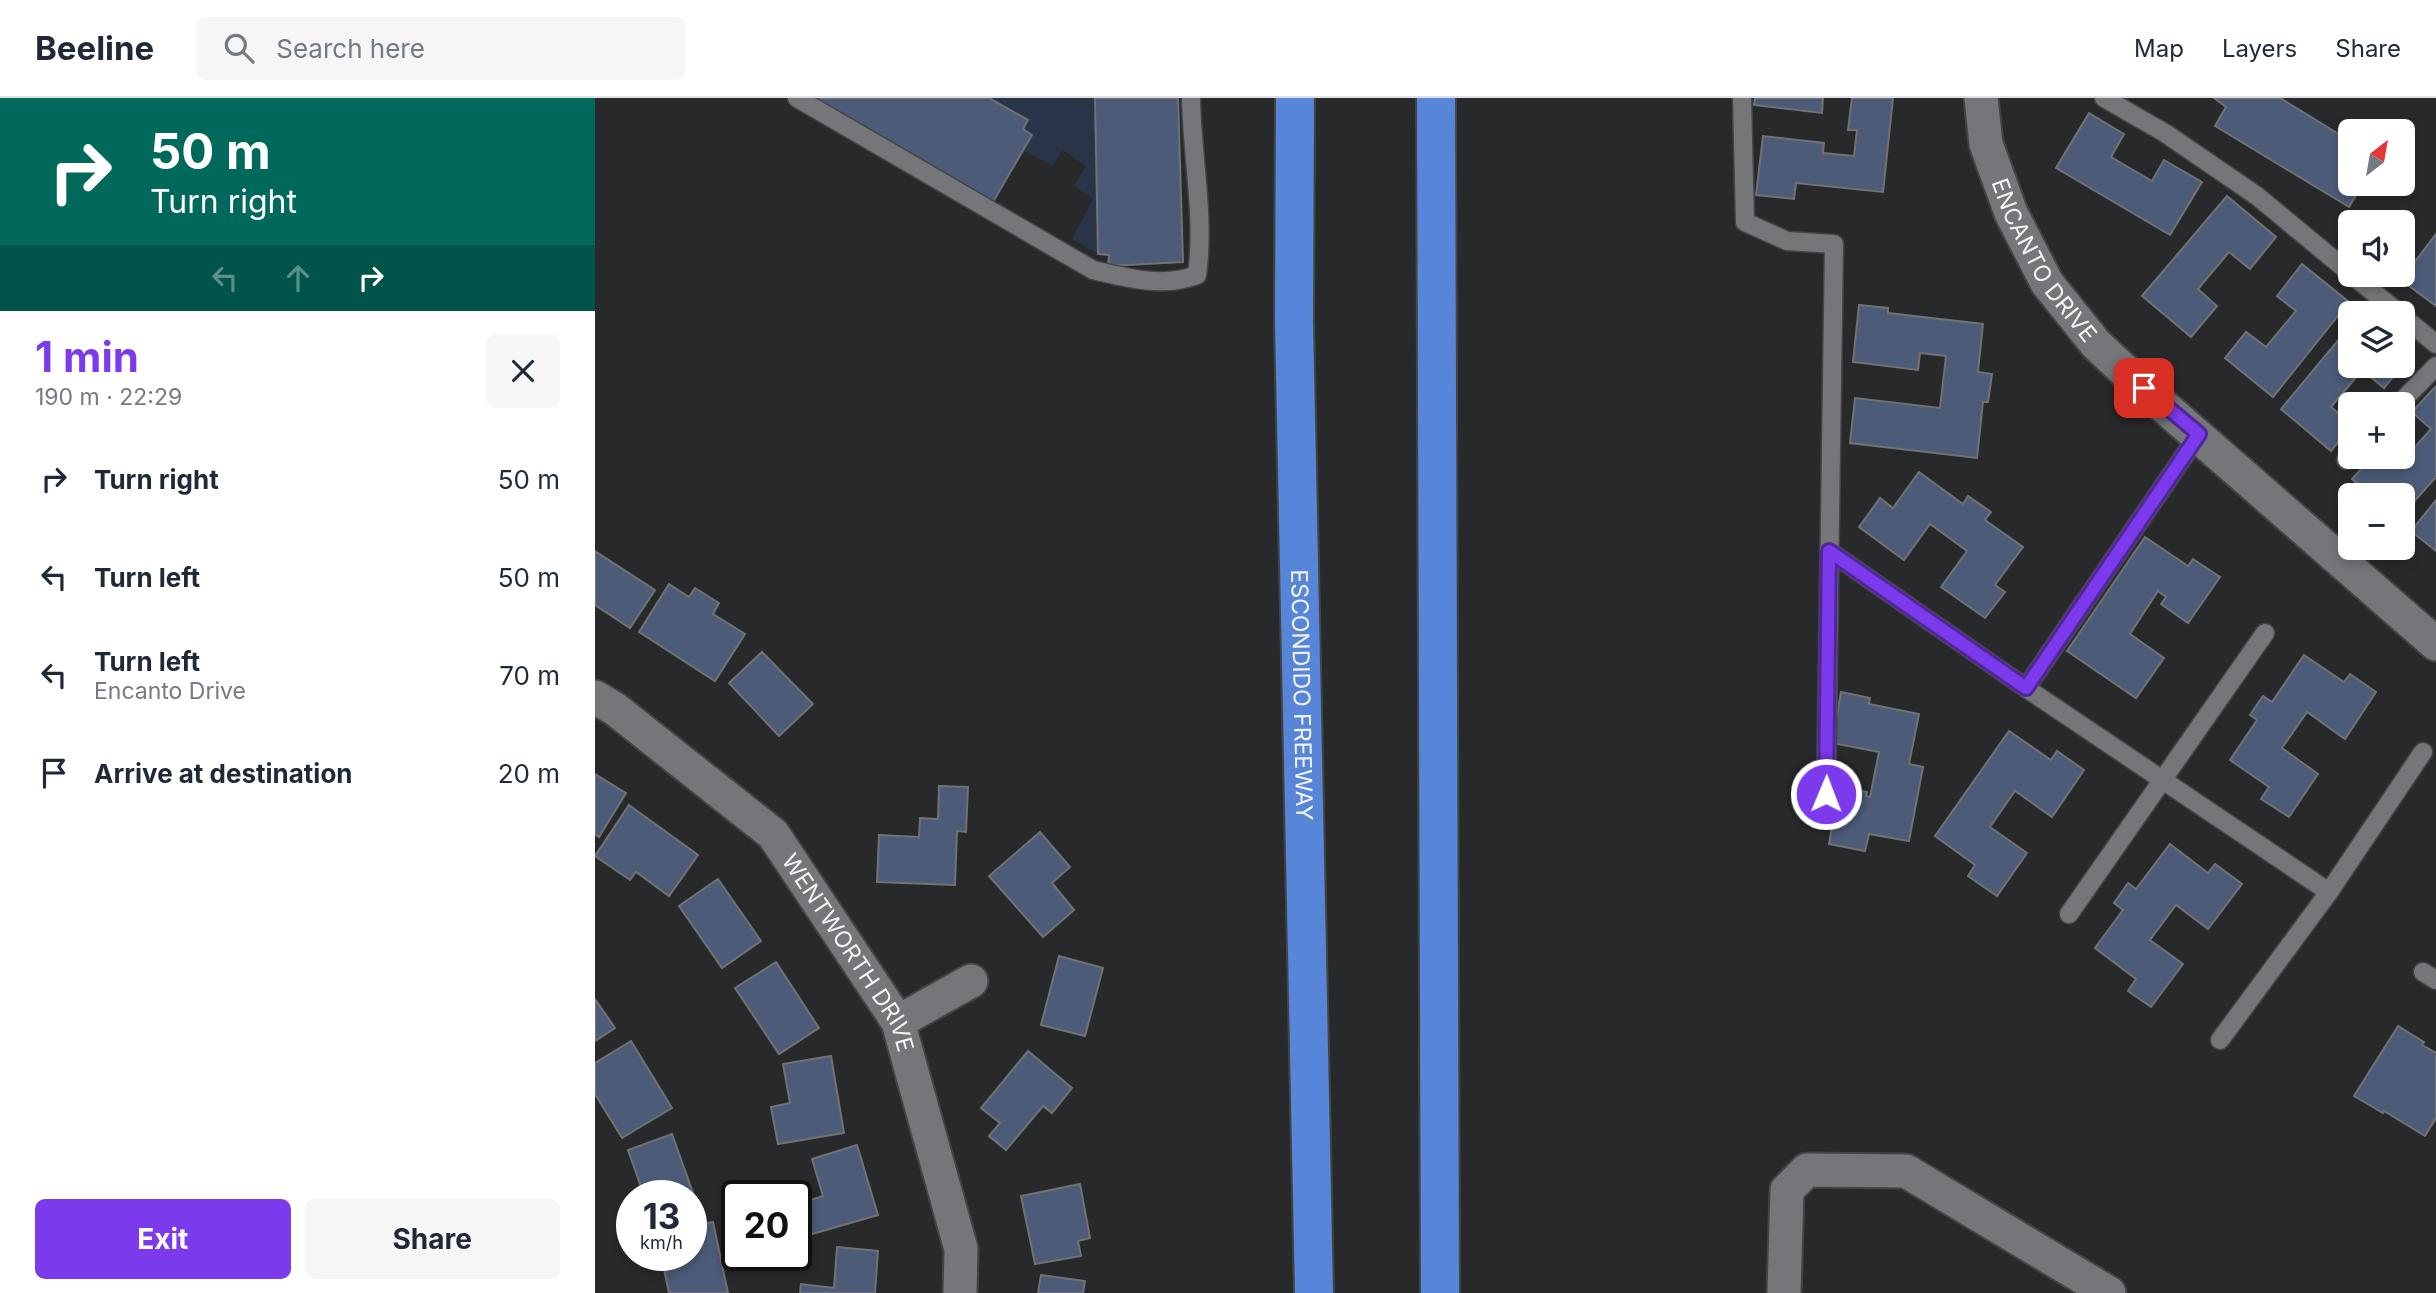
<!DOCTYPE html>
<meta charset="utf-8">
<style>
:root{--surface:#fff;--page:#f6f6f7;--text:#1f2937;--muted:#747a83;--line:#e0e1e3;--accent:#7c3aed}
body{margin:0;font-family:Inter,sans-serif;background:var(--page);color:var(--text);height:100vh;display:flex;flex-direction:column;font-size:26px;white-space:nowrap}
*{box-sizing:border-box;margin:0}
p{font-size:23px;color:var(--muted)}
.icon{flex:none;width:38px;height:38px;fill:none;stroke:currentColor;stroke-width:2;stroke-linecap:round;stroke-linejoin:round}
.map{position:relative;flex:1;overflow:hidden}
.panel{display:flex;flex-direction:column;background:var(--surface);width:595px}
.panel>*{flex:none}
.guide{background:#00695c;color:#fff;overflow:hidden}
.needle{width:46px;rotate:31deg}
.buttons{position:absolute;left:1743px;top:21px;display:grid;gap:14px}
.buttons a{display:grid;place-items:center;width:77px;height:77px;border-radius:10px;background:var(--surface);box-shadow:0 4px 10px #0003;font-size:35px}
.speed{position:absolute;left:21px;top:1082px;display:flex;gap:14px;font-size:35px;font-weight:700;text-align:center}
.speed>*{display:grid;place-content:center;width:91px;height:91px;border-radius:50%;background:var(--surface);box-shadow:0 4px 10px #0003;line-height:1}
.speed small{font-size:18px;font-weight:400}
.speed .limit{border:4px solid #111;border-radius:10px;background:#fff;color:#111}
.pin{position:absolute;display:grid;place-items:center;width:60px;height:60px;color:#fff;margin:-30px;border-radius:14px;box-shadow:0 4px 10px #0006}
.me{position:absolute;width:77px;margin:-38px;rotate:1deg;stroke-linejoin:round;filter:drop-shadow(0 0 5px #0008)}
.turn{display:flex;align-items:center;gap:24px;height:147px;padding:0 35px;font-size:32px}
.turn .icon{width:91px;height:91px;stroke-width:2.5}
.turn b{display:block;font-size:49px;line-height:60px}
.lanes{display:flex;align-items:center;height:66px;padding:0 35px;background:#0003;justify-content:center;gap:35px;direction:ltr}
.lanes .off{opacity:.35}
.round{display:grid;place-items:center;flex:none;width:74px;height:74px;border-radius:10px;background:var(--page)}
.summary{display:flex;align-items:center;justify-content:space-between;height:119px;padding:0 35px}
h1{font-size:42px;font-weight:700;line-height:52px;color:var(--accent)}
.button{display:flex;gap:14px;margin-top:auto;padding:14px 35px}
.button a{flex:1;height:80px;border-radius:10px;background:var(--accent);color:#fff;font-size:28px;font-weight:700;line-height:80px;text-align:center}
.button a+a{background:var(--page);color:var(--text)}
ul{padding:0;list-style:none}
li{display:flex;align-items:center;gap:21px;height:98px;padding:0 35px}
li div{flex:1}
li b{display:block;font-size:26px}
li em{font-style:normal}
header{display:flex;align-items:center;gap:42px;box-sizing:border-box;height:98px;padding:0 35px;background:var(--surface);border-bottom:2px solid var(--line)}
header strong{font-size:33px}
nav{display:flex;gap:38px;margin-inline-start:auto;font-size:24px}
.search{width:490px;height:63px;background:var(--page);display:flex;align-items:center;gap:18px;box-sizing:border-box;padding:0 24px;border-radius:10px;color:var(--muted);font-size:26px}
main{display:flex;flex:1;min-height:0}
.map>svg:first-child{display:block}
</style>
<header>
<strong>Beeline</strong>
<div class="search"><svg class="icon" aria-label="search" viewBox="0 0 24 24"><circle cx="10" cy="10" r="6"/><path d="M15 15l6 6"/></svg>Search here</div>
<nav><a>Map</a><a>Layers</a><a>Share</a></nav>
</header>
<main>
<section class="panel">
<div class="guide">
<div class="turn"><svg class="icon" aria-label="right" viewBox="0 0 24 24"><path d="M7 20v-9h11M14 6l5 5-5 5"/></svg><div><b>50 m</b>Turn right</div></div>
<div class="lanes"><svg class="icon off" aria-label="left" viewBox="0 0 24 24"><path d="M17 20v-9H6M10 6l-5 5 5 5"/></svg><svg class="icon off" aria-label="ahead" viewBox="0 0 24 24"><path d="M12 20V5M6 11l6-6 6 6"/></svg><svg class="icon" aria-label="right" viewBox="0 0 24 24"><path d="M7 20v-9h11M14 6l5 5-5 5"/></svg></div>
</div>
<div class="summary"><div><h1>1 min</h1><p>190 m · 22:29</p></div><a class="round"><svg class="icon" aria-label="close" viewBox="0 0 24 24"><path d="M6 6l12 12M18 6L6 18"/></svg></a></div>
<ul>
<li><svg class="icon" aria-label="right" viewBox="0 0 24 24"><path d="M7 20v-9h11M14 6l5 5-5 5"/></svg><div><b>Turn right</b></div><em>50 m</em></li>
<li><svg class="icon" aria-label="left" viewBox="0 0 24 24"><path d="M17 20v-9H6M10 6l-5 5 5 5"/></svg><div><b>Turn left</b></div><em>50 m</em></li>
<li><svg class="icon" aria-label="left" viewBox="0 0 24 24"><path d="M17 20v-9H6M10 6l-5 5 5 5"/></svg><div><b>Turn left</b><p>Encanto Drive</p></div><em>70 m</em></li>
<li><svg class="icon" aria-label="arrive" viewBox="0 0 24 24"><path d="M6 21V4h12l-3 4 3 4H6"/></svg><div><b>Arrive at destination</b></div><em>20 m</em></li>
</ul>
<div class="button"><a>Exit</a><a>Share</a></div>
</section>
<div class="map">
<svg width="1841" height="1195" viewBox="0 0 1841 1195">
<rect width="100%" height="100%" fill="#28292b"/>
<polygon fill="#293449" points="394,0 500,0 503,156 477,141 498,101 479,88 491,68 468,52 458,68 428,52 437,37 428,31 432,22"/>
<g fill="#4c5b77" stroke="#717274" stroke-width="2">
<polygon points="221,0 394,0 433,22 428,31 437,37 398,104"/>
<polygon points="500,0 583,0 588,164 513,168 514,157 503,156"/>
<polygon points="1160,0 1228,0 1227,15 1159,7"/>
<polygon points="1257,0 1298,0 1288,94 1201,85 1199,101 1161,97 1168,38 1229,45 1228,55 1259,58 1262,32 1253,32"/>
<polygon points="1685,0 1755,43 1755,86 1768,86 1754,109 1620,28 1631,9 1619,0"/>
<polygon points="1494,15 1529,36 1516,59 1557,83 1569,62 1607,84 1575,137 1461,70"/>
<polygon points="1632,98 1681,139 1655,171 1634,154 1603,191 1622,208 1596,239 1547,198"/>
<polygon points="1841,136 1841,208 1806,182"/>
<polygon points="1707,166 1754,204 1678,299 1630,260 1651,234 1671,249 1701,213 1682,198"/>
<polygon points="1264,207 1293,210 1293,215 1388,226 1383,274 1397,276 1393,304 1388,304 1382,360 1255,345 1260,300 1345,310 1351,258 1325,255 1323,272 1258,264"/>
<polygon points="1755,228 1755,268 1807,268 1789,290 1767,272 1736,309 1755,325 1755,330 1736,353 1686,311"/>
<polygon points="1841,288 1841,379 1808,416 1808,397 1775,397 1757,381 1777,359 1794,359 1804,367 1836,331 1817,314"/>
<polygon points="1324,374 1368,406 1373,398 1396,414 1390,422 1428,449 1400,487 1410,494 1390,520 1346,489 1372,453 1335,426 1309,462 1264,429 1285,400 1298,410"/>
<polygon points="1841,402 1841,453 1816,433"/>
<polygon points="1550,439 1593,468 1598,461 1625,479 1593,525 1566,506 1571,499 1563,493 1535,536 1569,560 1541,600 1472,553"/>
<polygon points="0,453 60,492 35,530 0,507"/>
<polygon points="74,486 94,499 100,490 124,505 118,516 150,536 120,583 44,534"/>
<polygon points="167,554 218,606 184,638 134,585"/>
<polygon points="1709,557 1749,584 1755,576 1781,594 1750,641 1712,614 1687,650 1723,676 1694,719 1666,701 1674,689 1635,662 1662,622 1655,617 1668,598 1677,604"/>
<polygon points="1246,594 1275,600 1274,606 1324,616 1314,666 1328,669 1314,743 1274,736 1270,753 1234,746 1244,689 1272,694 1271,698 1275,699 1284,654 1237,645"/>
<polygon points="1414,633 1456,662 1462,653 1489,672 1457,719 1420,693 1395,729 1432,755 1402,798 1373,778 1380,767 1340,738"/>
<polygon points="0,676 31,695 4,739 0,736"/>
<polygon points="344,688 373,689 371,734 362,733 360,787 282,784 284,737 324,739 325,720 343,721"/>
<polygon points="34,707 103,757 74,798 41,774 35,782 0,758"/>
<polygon points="445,734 475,769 457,785 479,812 448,839 394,778"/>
<polygon points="1575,746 1613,775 1620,766 1647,786 1613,831 1581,807 1555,842 1588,866 1556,909 1533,893 1541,881 1500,850 1528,812 1519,805 1533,785 1541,791"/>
<polygon points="123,781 166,843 127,870 84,808"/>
<polygon points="464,858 508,870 490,938 446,927"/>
<polygon points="181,864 224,930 184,956 140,890"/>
<polygon points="0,901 20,930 0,943"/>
<polygon points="1803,928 1829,944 1827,947 1841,955 1841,1020 1830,1038 1789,1013 1788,1015 1759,998"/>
<polygon points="36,943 77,1010 27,1040 0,996 0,965"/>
<polygon points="433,953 477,990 457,1015 448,1008 411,1052 394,1038 405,1025 386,1010"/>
<polygon points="236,958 249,1035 183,1046 176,1009 195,1005 188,966"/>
<polygon points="77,1036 102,1106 96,1108 96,1097 49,1097 33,1052"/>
<polygon points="262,1047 283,1117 217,1136 207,1105 228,1098 217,1061"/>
<polygon points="485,1086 495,1140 483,1143 486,1158 440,1166 426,1098"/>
<polygon points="118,1124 133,1195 74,1195 66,1157 96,1157 96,1128"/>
<polygon points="242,1149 283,1153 280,1195 205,1195 206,1186 239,1190"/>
<polygon points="446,1177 490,1183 488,1195 443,1195"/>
</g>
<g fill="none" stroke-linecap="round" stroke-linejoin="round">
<defs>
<g id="lane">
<path d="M 202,0 L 498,172 C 533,180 567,190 602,177 C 610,119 597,59 596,0"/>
<polyline points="1147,0 1150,124 1192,143 1239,146 1231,696"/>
<polyline points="1509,0 1570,35 1662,98 1755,175"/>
<polyline points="1757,177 1804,215"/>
<polyline points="1808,219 1841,246"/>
<polyline points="1804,306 1841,268"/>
<polyline points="1751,362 1755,357"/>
<polyline points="1234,453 1431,590 1734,794"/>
<polyline points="1431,590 1604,336"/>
<polyline points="1474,816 1670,535"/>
<polyline points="1828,874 1841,882"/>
<polyline points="1625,942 1734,794 1828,654"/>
</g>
<g id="street">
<path id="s1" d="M 1386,0 L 1391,46 L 1416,115 L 1452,185 L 1501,246 L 1549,291 L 1841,546"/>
<path id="s2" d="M 0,599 L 20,611 L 178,736 L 303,924 L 366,1151 L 365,1195"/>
<polyline points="303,924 376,883"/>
<polyline points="1189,1195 1192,1092 1212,1072 1311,1073 1514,1195"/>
</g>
<g id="highway">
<path id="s3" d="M 700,0 L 699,224 L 719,1195"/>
<polyline points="841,0 845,1195"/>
</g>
</defs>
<use href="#lane" stroke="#434446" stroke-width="21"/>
<use href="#street" stroke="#434446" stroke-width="37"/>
<use href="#highway" stroke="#434446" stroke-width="42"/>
<use href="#lane" stroke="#757679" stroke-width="18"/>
<use href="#street" stroke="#757679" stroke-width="33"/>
<use href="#highway" stroke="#5785d8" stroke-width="38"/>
</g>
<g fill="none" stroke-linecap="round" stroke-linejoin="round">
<defs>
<polyline id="route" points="1231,696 1234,453 1431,590 1604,336 1549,290"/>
</defs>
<use href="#route" stroke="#51269a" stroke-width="18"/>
<use href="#route" stroke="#7c3aed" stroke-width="12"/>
</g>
<g text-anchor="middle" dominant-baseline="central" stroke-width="7" stroke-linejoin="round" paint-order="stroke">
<g font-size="23" fill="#f3f4f5" stroke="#111213">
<text stroke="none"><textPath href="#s1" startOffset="177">ENCANTO DRIVE</textPath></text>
<text stroke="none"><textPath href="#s3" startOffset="597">ESCONDIDO FREEWAY</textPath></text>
<text stroke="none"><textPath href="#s2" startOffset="366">WENTWORTH DRIVE</textPath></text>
</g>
</g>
</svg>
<div class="buttons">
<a><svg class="needle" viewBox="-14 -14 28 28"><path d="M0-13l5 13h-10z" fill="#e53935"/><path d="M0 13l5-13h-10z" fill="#747a83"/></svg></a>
<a><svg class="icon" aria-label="sound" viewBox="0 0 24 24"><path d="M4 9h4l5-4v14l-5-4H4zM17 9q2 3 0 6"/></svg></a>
<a><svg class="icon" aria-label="layers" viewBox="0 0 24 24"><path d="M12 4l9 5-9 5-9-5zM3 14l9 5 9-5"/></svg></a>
<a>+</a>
<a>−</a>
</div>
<div class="speed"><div>13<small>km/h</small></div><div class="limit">20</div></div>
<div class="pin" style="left:1549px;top:290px;background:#d93025"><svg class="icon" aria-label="arrive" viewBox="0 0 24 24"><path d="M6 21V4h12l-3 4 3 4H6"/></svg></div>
<svg class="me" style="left:1231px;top:696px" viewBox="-20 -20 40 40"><circle r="17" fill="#7c3aed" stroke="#fff" stroke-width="3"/><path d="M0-11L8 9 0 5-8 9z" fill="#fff"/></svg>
</div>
</main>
